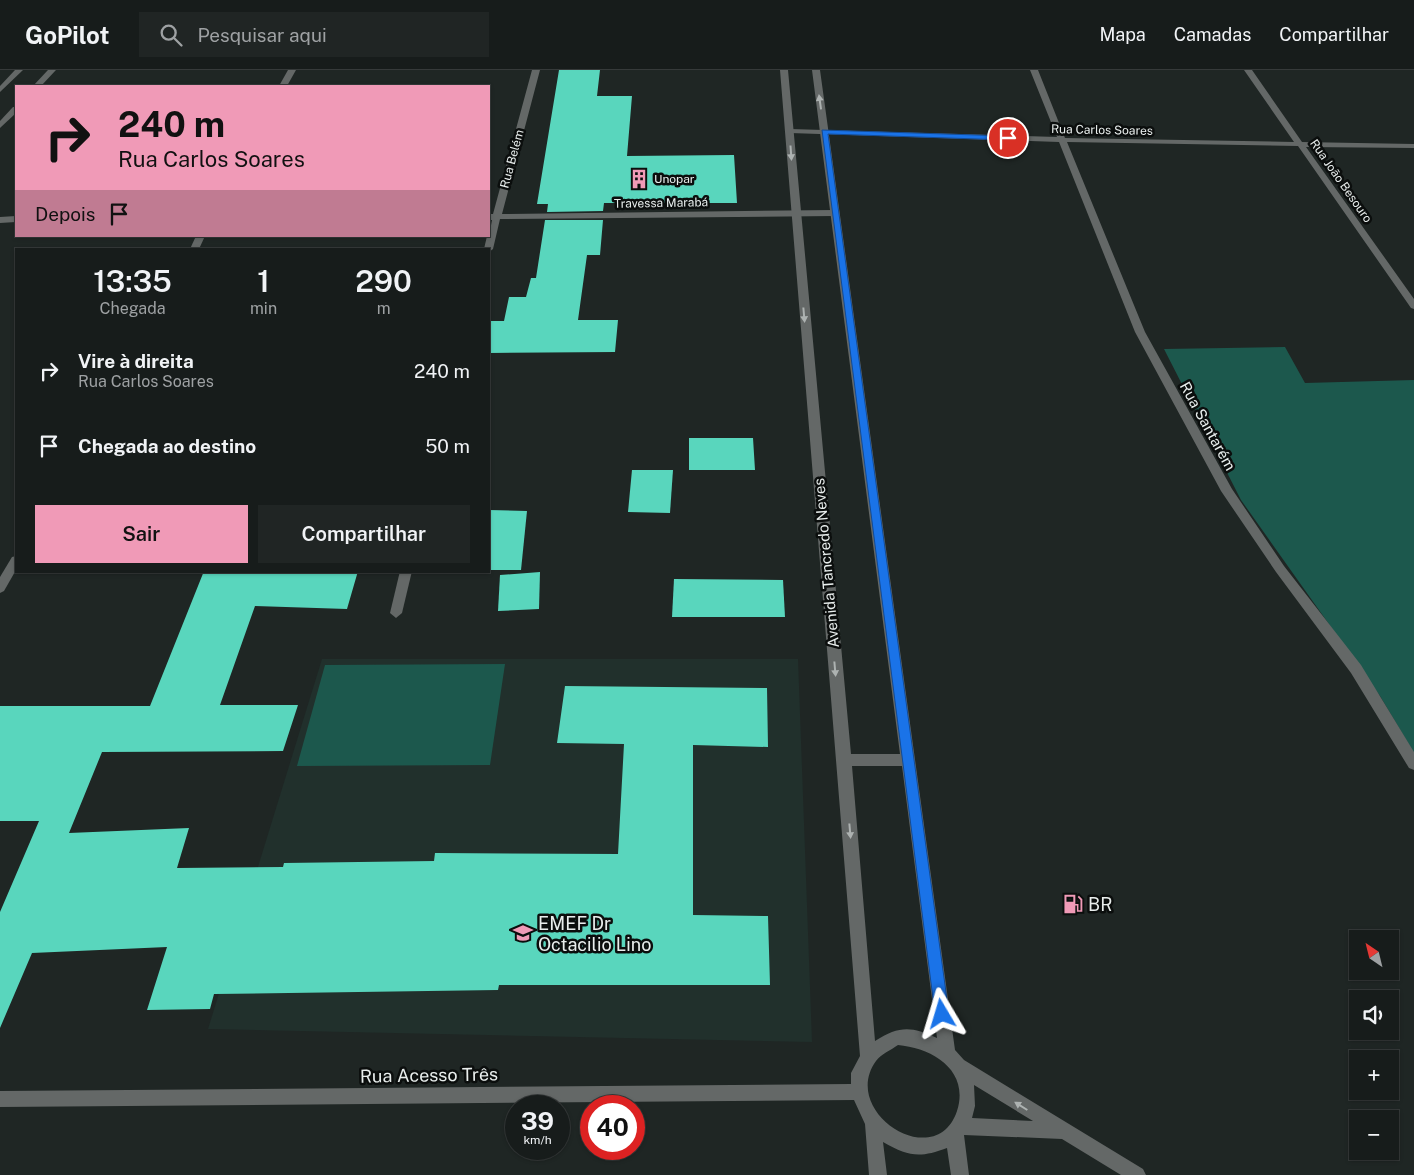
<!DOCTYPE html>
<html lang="pt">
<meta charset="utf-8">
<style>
:root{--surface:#171c1b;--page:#202524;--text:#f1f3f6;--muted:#9ea1a3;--line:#363a3a;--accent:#f09ab7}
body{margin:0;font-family:"Public Sans",sans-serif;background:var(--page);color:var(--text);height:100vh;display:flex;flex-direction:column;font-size:19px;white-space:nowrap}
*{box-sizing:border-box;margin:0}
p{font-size:16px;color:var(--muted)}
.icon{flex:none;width:28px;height:28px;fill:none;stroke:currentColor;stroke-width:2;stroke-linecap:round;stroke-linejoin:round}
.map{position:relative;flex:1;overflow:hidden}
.side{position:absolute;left:15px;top:178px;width:475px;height:325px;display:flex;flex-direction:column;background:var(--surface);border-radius:0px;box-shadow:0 1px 4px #0004,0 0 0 1px var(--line)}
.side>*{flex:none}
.top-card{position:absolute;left:15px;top:15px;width:475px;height:152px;border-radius:0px;box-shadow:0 1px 4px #0004,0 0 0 1px var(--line);background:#f09ab7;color:#111;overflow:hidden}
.needle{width:32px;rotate:325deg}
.tools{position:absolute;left:1349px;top:860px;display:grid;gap:10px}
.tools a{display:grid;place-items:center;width:50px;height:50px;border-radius:0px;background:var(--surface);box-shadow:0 1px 4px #0004,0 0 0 1px var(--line);font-size:25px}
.speed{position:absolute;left:505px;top:1025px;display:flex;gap:10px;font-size:25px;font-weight:700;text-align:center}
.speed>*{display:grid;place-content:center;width:65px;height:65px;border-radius:50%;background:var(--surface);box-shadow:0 1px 4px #0004,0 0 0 1px var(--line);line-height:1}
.speed small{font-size:12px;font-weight:400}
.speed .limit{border:8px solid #d22;background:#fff;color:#111}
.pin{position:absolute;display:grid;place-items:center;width:42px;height:42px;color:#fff;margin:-21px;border:2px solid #fff;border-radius:50%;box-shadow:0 1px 5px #0007}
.me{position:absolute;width:55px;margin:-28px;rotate:353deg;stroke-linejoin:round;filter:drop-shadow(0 0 4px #0008)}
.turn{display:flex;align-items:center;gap:18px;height:105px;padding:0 20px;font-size:22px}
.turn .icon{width:65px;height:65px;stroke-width:2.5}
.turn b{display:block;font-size:35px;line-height:42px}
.then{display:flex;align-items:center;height:48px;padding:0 20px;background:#0003;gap:10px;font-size:19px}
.eta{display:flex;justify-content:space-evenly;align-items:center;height:85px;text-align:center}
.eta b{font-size:30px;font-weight:600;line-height:35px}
.action{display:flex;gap:10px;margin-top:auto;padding:10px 20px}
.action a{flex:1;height:58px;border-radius:0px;background:var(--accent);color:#111;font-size:20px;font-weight:600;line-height:58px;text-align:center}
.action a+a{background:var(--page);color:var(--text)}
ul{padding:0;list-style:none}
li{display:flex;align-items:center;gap:15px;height:75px;padding:0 20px}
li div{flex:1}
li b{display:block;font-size:19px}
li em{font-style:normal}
header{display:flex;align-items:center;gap:30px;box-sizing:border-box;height:70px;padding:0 25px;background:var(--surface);border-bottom:1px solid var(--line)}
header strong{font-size:24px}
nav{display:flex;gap:28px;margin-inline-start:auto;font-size:18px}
.search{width:350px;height:45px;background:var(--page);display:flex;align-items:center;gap:12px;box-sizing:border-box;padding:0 18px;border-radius:0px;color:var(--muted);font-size:19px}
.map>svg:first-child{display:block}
</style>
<header>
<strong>GoPilot</strong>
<div class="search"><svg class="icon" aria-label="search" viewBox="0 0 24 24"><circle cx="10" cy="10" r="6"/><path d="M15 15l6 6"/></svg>Pesquisar aqui</div>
<nav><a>Mapa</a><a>Camadas</a><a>Compartilhar</a></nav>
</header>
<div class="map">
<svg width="1414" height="1105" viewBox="0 0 1414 1105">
<rect width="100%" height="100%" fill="#1f2624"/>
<polygon fill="#21302c" points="322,589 798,589 812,972 208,959"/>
<g fill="#1c584d">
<polygon points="1285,277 1305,313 1414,310 1414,683 1380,626 1241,430 1164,279"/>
<polygon points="505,594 490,695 297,696 325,595"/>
</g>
<g fill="#59d6bd">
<polygon points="559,0 600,0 597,26 632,26 627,86 734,85 737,133 604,133 603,141 547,142 548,134 537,134"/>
<polygon points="545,150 603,150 600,185 587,185 578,250 618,250 615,282 489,283 489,251 504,251 509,227 526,227 531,208 536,208"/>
<polygon points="689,368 753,368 755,400 689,400"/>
<polygon points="632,400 673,400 670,443 628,442"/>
<polygon points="489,440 527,441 521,500 489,500"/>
<polygon points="204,501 358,501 347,539 255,536 220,635 298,635 283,681 102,682 69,763 189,758 177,798 283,797 284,793 434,791 435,783 618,784 624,674 557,673 565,616 767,618 768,677 693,675 693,845 768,846 770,915 499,915 498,920 214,924 210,939 147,940 167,877 32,883 0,958 0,842 39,751 0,751 0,636 150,636"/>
<polygon points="540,502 539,539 498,541 500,505"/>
<polygon points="674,509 783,510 785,547 672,547"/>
</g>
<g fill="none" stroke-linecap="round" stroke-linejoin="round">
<g fill="#646867" fill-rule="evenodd">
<polygon points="288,0 296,0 287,16 279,16"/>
<polygon points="532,0 540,0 502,144 834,140 838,143 834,146 500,149 493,179 489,182 489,179 484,179 487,166 489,166 492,150 489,150 489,144 493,144"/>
<polygon points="1030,0 1038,0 1065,68 1294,72 1244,0 1252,0 1302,72 1414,74 1414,78 1306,77 1414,229 1414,239 1411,238 1298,76 1067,72 1145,262 1232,419 1284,496 1361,595 1414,682 1414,700 1409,698 1351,603 1276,502 1221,421 1135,262 1059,72 790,63 786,61 790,59 1057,67"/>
<polygon points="16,146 16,152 0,153 0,147"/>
<polygon points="196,166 205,166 199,179 190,179"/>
<polygon points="16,486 16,500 4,521 0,523 0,507 12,487"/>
<polygon points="400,501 412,501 402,543 396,548 390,543"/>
</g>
<g fill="#646867" fill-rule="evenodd">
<polygon points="15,0 23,0 0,22 0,16"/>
<polygon points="48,0 56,0 41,16 33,16"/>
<path d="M 780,0 L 788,0 L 851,684 L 900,684 L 812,0 L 820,0 L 955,980 L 964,990 L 1143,1099 L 1146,1105 L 1121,1105 L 1062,1069 L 964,1065 L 969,1105 L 951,1105 L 947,1078 C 920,1088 909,1087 883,1072 L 887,1105 L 869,1105 L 865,1054 L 854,1030 L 0,1037 L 0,1021 L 851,1014 L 851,1003 L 860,986 ZM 852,696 L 902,696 L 937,968 C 911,956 899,956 875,971 ZM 898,975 C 932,978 970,1000 957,1041 C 936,1104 839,1042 876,991 C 881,984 891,980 898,975 ZM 974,1015 L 1033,1051 L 972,1048 L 975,1036 Z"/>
<polygon points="13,37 16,37 16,43 0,58 0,51"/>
</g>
</g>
<defs><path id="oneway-solid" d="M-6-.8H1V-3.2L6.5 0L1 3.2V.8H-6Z" transform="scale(1.25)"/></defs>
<g fill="#adb2b1">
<use href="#oneway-solid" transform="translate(820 32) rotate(-98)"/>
<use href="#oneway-solid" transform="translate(791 83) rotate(86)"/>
<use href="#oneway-solid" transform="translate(804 245) rotate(85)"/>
<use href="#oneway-solid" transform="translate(835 599) rotate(85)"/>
<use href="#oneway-solid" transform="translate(850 761) rotate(85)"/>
<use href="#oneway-solid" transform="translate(1021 1036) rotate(-148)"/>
</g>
<polygon fill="#1a73e8" stroke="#114b97" points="822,60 1008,66 1011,68 1008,70 828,64 949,944 947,949 942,951 937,949 935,944"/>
<defs>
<symbol id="building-bare" viewBox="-9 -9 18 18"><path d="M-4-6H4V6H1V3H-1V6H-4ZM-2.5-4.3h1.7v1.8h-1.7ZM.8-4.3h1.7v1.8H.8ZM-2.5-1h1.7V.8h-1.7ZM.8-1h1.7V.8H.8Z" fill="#f09ab7" stroke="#0b0e0d" stroke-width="2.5" paint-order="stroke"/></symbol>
<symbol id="fuel-bare" viewBox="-9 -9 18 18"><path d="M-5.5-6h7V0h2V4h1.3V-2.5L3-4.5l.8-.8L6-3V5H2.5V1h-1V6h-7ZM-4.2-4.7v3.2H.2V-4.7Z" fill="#f09ab7" stroke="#0b0e0d" stroke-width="2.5" paint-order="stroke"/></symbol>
<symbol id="school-bare" viewBox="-9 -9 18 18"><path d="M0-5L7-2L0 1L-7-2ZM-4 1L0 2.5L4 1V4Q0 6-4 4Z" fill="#f09ab7" stroke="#0b0e0d" stroke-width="2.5" paint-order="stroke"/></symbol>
</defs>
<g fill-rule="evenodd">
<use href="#building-bare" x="625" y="95" width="28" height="28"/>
<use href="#fuel-bare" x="1059" y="820" width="28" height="28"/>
<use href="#school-bare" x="509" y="849" width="28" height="28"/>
</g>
<g text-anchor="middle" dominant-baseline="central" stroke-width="5" stroke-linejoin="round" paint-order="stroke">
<g font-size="12" fill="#e9eeed" stroke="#0b0e0d">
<text transform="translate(1102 60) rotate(1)">Rua Carlos Soares</text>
<text transform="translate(512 89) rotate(-75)">Rua Belém</text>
<text transform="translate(1341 111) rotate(55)">Rua João Besouro</text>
<text transform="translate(661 133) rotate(-1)">Travessa Marabá</text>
</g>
<g font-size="12" fill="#e9eeed" stroke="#0b0e0d" text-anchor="start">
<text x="654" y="109">Unopar</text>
</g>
<g font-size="15" fill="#e9eeed" stroke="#0b0e0d">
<text transform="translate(1208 356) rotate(61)">Rua Santarém</text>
<text transform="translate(826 493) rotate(-95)">Avenida Tancredo Neves</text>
</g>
<g font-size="18" fill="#e9eeed" stroke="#0b0e0d" text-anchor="start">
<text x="1088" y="834">BR</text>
<text x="538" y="853">EMEF Dr<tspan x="538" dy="21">Octacilio Lino</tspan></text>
</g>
<g font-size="18" fill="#e9eeed" stroke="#0b0e0d">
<text transform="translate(429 1005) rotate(-1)">Rua Acesso Três</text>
</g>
</g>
</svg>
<div class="tools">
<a><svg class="needle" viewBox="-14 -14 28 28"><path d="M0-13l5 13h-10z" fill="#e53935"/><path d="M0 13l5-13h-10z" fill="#9ea1a3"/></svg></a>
<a><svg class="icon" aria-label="sound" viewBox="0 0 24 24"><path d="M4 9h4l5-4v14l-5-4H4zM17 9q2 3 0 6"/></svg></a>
<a>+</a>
<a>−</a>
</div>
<div class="speed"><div>39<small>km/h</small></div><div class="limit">40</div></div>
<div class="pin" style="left:1008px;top:68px;background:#d93025"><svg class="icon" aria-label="arrive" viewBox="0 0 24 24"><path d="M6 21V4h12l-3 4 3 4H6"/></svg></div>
<svg class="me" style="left:942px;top:944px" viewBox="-20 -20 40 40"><path d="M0-17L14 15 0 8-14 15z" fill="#1a73e8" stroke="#fff" stroke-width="4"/></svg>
<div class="top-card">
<div class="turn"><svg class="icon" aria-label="right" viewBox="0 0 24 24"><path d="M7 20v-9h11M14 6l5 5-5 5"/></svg><div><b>240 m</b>Rua Carlos Soares</div></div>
<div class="then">Depois<svg class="icon" aria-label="arrive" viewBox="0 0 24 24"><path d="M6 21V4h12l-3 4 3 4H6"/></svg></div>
</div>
<section class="side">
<div class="eta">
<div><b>13:35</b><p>Chegada</p></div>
<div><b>1</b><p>min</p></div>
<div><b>290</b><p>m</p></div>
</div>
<ul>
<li><svg class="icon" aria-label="right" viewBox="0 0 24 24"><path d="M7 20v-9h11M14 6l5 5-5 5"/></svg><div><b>Vire à direita</b><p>Rua Carlos Soares</p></div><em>240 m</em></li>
<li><svg class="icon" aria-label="arrive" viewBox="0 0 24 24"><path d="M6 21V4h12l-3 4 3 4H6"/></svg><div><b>Chegada ao destino</b></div><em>50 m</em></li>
</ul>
<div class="action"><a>Sair</a><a>Compartilhar</a></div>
</section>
</div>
